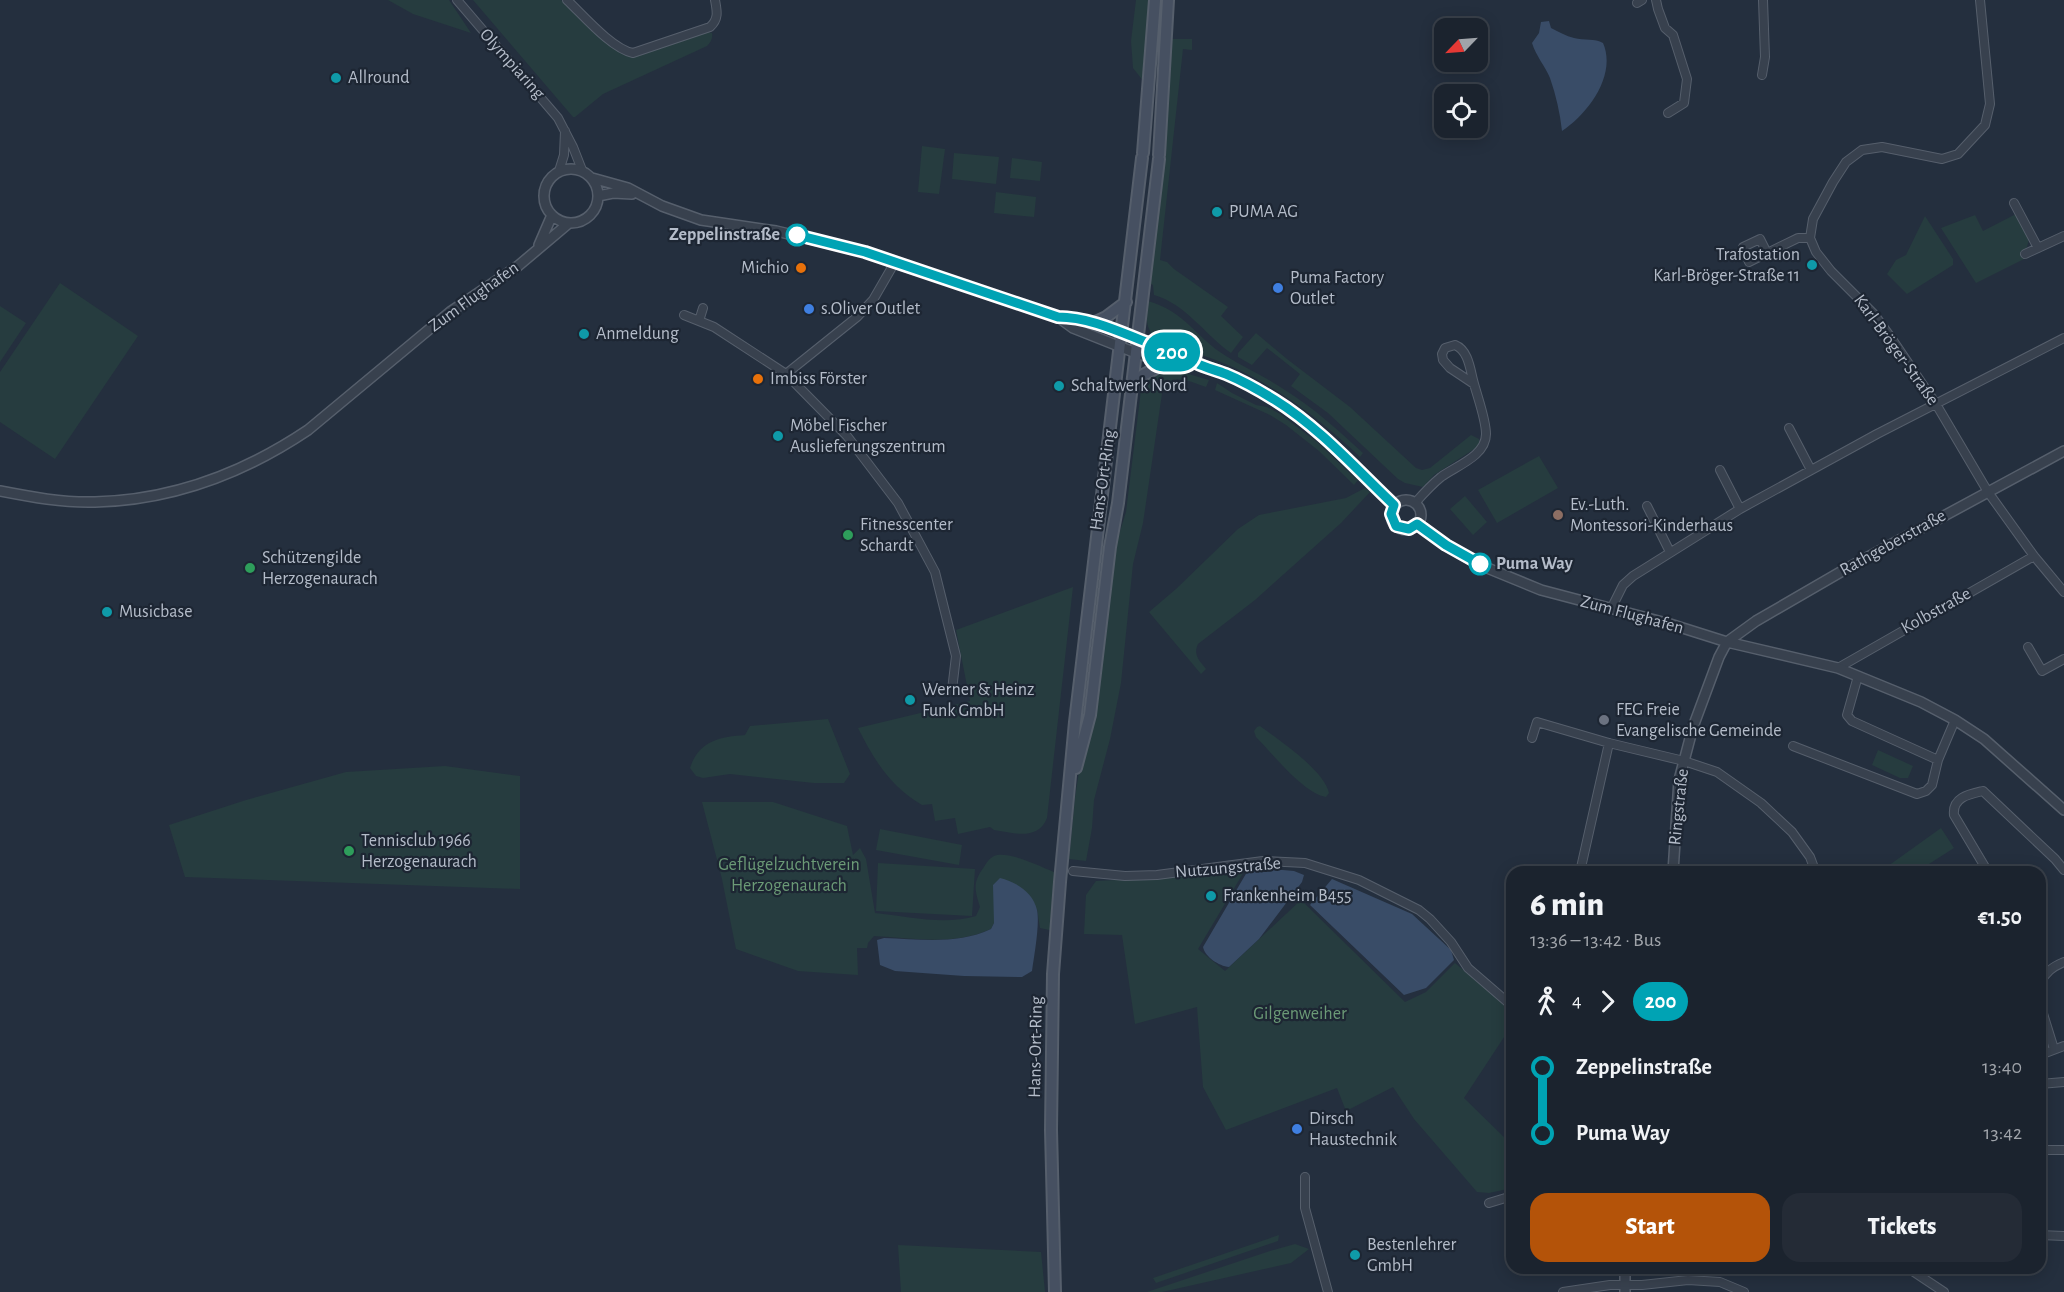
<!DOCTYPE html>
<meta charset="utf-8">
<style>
:root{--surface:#1b232e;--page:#242b36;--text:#f1f3f6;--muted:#a0a4aa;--line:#39404a;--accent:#b45309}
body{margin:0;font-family:"Alegreya Sans",sans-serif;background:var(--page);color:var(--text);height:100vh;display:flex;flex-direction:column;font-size:22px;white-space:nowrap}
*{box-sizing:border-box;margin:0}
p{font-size:20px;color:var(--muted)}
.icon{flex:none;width:33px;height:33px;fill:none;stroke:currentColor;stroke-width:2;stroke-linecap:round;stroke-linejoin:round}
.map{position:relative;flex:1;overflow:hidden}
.sheet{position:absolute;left:1506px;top:866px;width:540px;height:408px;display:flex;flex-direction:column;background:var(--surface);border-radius:18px;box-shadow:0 3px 15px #0003,0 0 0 2px var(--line)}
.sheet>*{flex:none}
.badge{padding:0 12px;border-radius:20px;font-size:21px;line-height:39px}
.needle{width:39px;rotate:245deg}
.tools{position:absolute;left:1434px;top:18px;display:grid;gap:12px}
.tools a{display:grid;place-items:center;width:54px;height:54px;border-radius:12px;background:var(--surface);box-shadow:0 3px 15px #0003,0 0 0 2px var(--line);font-size:30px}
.map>.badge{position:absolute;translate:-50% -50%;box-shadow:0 0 0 3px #fff}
.legs{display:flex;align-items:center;gap:9px;height:66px;padding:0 24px;font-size:20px}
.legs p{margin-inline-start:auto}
.summary{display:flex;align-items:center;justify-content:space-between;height:102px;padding:0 24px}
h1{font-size:33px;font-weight:800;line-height:45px}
.action{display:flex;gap:12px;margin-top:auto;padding:12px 24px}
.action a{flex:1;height:69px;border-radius:18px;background:var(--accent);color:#fff;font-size:24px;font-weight:800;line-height:69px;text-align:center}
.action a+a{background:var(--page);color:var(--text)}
ul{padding:0 24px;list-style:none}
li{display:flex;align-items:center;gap:21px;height:66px;font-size:22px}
li i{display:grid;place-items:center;width:9px;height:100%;margin:0 8px;background:currentColor}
li i::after{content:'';width:15px;height:15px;margin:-8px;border:4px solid;border-radius:50%;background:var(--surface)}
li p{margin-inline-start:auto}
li:first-child i{background:linear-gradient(#0000 50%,currentColor 0)}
li:last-child i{background:linear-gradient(currentColor 50%,#0000 0)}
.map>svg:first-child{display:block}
.green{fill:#263c3f}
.water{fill:#394c67}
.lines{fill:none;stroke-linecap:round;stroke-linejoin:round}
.minor-casing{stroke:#565f6c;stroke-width:10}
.tertiary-casing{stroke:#565f6c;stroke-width:12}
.secondary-casing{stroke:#565f6c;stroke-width:14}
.minor{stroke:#38414e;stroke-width:8}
.tertiary{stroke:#38414e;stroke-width:9}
.secondary{stroke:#465061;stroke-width:10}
.line-1-casing{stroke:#fff;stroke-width:14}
.line-1{stroke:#00a3b4;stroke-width:9}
.culture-dot{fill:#0f9aa8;stroke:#1d2633;stroke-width:2}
.stop-1-dot{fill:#fff;stroke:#00a3b4;stroke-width:3}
.food-dot{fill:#e8710a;stroke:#1d2633;stroke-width:2}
.shop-dot{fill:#3f7fe0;stroke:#1d2633;stroke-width:2}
.education-dot{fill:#8d6e63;stroke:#1d2633;stroke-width:2}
.leisure-dot{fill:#2e9e5b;stroke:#1d2633;stroke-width:2}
.worship-dot{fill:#6b7280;stroke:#1d2633;stroke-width:2}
.labels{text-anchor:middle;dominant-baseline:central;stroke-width:4.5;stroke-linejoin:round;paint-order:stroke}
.street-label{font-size:18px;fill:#b4bcc9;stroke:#1d2633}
.poi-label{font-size:18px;fill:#b4bcc9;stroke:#1d2633;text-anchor:start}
.stop-label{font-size:18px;font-weight:bold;fill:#b4bcc9;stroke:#1d2633;text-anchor:end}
.park-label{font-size:18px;fill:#6b9a76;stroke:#1d2633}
</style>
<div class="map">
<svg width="2064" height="1292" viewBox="0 0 2064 1292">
<rect width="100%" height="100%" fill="#242f3e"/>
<path class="green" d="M388 0H449L471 33 413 14Z
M473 0H561L618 51 623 54 635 56 708 32 712 33C713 38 711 42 707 46L603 94 575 117H573Z
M1136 0H1151L1144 82 1133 68 1131 41Z
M1170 39H1192V50L1183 49 1160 260 1167 262 1174 269 1228 307 1221 316 1243 337 1231 353C1205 335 1186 304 1154 295L1153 285 1149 283 1163 163Z
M922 146 945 149 939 194 918 192Z
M954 153 999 157 996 184 952 179Z
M1012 158 1042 162 1040 181 1010 178Z
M996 192 1036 197 1034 217 994 213Z
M2016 214 2029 239 2027 247 2023 252 2026 258 1976 283 1941 228 1975 215 1983 231Z
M1925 216 1953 259V265L1907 294 1887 274 1896 260 1906 255Z
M60 283 138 336 55 459 0 422V372Z
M1148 301C1186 312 1195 337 1226 356 1245 368 1266 377 1285 390 1314 408 1338 430 1363 453L1360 457C1323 422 1283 391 1237 369 1210 356 1181 350 1155 337 1144 327 1147 315 1148 301Z
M0 306 26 323 0 362Z
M1256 333 1287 359 1350 407 1416 468 1422 470 1430 468 1471 435 1479 439V446L1434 475 1423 487 1405 483 1398 479 1328 413 1291 386 1300 374 1267 348 1252 365 1238 357V353Z
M1168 368 1209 380 1206 387C1190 382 1176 373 1163 387L1143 523 1133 564 1121 683 1110 739 1094 800 1092 828 1086 861 1069 859 1075 797 1115 547 1126 512 1141 390 1147 376Z
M1217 383 1232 393 1256 405 1267 407 1280 414 1317 442 1355 478 1358 480 1354 485 1319 451 1286 425 1270 415 1215 390Z
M1539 456 1558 488 1497 523 1478 490Z
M1365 488 1370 492 1341 523 1255 600 1198 644C1193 655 1199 660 1206 669L1201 674 1149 612 1176 589 1238 529 1259 515 1346 498Z
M1465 496 1487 522 1473 535 1450 509Z
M1073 587 1047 818C1038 841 1014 833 994 830L990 827 958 834 955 818 935 821 932 804 922 805C890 786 874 760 858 728L970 701 956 630Z
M828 719 850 774 844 783H814L730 774 703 778 696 776 690 768C699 741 719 737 745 735L750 726Z
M1260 726C1279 740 1324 770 1329 793L1326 797C1303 793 1273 754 1256 737L1254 731 1257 727Z
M1878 750 1913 766 1908 778H1900L1872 765Z
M445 766 520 776V889L185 877 169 825 246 800 346 772Z
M702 802H773L847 826 853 855 860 848 866 859 875 913C908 916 943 926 976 916L980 907C975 890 972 883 984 867 986 863 990 858 994 856 1008 850 1044 868 1058 874L1054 931 1040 928 1037 909 994 908V923L991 929C954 946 913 938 874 936L868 943 867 948H857L858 975 798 971 736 949 722 879Z
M1941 828 1954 848 1918 871H1893L1888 866Z
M880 829 962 845 959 865 876 850Z
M878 863 975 869 972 916 876 911Z
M1245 870 1198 949 1225 971 1301 900 1405 1002 1426 992 1455 963 1512 1011V1025L1464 1098 1512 1145V1188L1489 1193 1477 1192 1414 1119 1393 1087 1346 1111 1337 1088 1226 1130 1203 1087 1197 1007 1135 1024 1122 935 1084 934 1086 895 1096 881 1154 878Z
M1279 1235 1278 1241 1156 1283 1153 1278Z
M1295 1244 1309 1249 1291 1263 1162 1292H1147L1270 1251Z
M898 1245 1041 1252 1045 1292H901Z"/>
<path class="water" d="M1549 21 1551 28C1559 32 1566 36 1574 38 1584 41 1595 38 1603 43 1617 75 1588 114 1562 131 1560 113 1556 95 1550 78 1545 66 1536 56 1532 43L1539 33 1541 22Z
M1271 869 1294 871 1304 875 1302 882 1259 939 1229 967C1219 966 1205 957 1203 947L1247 872Z
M1000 878C1016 882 1033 892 1037 910 1040 924 1034 956 1032 971L1022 977 964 976 895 971 880 965 877 940 884 938C920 939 957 945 991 929L994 923 993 885Z
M1332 879 1412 914 1451 950 1454 960 1426 988 1404 995 1310 905Z"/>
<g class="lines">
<defs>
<path id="minor" d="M457 0 558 118 573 147 582 170
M567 0C583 15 612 49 633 53L710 27C719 19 717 11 715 0
M1656 0 1658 9 1665 28 1673 35 1687 79 1684 103 1668 113
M1980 0 1990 104 1985 125 1958 154 1942 159 1882 147 1862 150 1846 162 1833 182 1813 219 1810 238 1816 252 1831 271 1874 314 1892 339 1936 404 1988 492 2034 556 2064 592
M1637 3 1642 0
M1762 75 1765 57 1763 0
M559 171 564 155 565 131
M2014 203 2038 248
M1767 253 1760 239 1743 247 1749 262 1798 238H1810
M2025 254 2064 236
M895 262 873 300 857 317 786 374 847 436 898 503 935 572 956 656 952 690
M684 315 714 327 786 374
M699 321 703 308
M1789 428 1811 470
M1720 470 1740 509
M1415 503C1423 494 1431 485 1441 477 1456 466 1486 456 1486 434 1486 419 1477 396 1473 380 1470 368 1468 350 1455 345L1445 348 1442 354 1443 360 1450 368 1474 384
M1647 506 1670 552
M1611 609 1623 585 1633 576 1740 509 1877 434 2064 338
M2028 647 2042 671 2064 659
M1838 668 2034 556
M1858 676 1847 715 1852 721 1938 760
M1532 738 1537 722 1609 743 1684 761 1717 772 1761 803 1792 832 1810 857 1813 865 1809 872
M1793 746 1917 794 1926 791 1932 785 1938 760 1955 720
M1073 871 1125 876 1157 875 1263 861 1305 863 1359 880 1419 910 1430 919 1451 942 1468 968 1512 1006
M1580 872 1609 743
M1988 872 1954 815C1952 797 1970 794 1983 791L2055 859 2064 870
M2040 964 2045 974
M2040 983C2046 972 2052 967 2064 962
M2040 1004 2054 1049
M2040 1055 2064 1046
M2040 1084 2064 1082
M2040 1150H2064
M1305 1177V1208L1328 1292
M1489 1203 1512 1196
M2040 1235 2064 1236
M1908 1268 1944 1292
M1563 1292 1610 1285H1642L1688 1280 1720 1282 1744 1292"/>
<path id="tertiary" d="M544 196a27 27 0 1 1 54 0a27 27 0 1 1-54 0Z
M592 178 628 188 662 206 701 220 776 231 865 252 1058 317 1073 328 1136 353 1176 366 1197 363
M598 196 613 193 632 194
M539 245 552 215
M1058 317 1081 319 1106 327 1178 354 1197 363 1227 374 1254 387 1276 401 1315 430 1394 505
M0 491C31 497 63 503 95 502 173 500 244 473 308 430L450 312 518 266 569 223
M1391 515a15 15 0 1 1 30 0a15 15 0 1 1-30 0Z
M1417 524 1446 545 1480 565 1541 590 1670 624 1727 642 1838 668 1921 702 1955 720 1984 739 2064 810
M1673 872 1679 780 1693 727 1719 657 1727 642 1756 621 1844 570 2064 451
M1625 1292V1268"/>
<path id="secondary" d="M1143 153 1155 0
M1159 155 1168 0
M1093 323 1106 317 1126 302
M1133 388 1143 375 1166 363
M1076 768 1090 715 1110 547 1118 503 1159 159
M1055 1292 1051 1130 1053 974 1060 882 1075 722 1142 158"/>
</defs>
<use href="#minor" class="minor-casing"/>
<use href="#tertiary" class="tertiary-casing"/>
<use href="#secondary" class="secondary-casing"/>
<use href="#minor" class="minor"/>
<use href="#tertiary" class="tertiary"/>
<use href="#secondary" class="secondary"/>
</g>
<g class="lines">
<defs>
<path id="line-1" d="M797 235 865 252 1058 317C1088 317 1118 331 1146 342 1163 349 1179 356 1196 363 1206 368 1216 370 1226 374 1243 381 1259 390 1275 400 1320 428 1356 469 1394 505L1391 514 1396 526 1409 529 1417 524 1446 545 1480 564"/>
</defs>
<use href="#line-1" class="line-1-casing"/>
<use href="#line-1" class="line-1"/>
</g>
<g class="culture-dot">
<circle cx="336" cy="78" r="6"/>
<circle cx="1217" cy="212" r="6"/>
<circle cx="1812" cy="265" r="6"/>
<circle cx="584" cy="334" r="6"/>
<circle cx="1059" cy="386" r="6"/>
<circle cx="778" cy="436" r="6"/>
<circle cx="107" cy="612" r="6"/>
<circle cx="910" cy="700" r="6"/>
<circle cx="1211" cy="896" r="6"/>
<circle cx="1355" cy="1255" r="6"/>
</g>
<g class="stop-1-dot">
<circle cx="797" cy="235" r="10"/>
<circle cx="1480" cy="564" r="10"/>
</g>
<g class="food-dot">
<circle cx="801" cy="268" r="6"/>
<circle cx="758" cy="379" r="6"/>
</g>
<g class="shop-dot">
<circle cx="1278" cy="288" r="6"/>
<circle cx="809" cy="309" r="6"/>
<circle cx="1297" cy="1129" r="6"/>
</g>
<circle class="education-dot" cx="1558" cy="515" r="6"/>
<g class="leisure-dot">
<circle cx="848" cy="535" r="6"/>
<circle cx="250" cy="568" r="6"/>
<circle cx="349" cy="851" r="6"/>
</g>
<circle class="worship-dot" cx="1604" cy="720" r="6"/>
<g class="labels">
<g class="street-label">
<text transform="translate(512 64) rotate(48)">Olympiaring</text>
<text transform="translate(474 297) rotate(-36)">Zum Flughafen</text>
<text transform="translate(1896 350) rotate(54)">Karl-Bröger-Straße</text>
<text transform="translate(1103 480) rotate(-82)">Hans-Ort-Ring</text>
<text transform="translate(1893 543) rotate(-29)">Rathgeberstraße</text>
<text transform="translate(1936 611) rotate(-29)">Kolbstraße</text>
<text transform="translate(1632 615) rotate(15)">Zum Flughafen</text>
<text transform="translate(1679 807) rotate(-84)">Ringstraße</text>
<text transform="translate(1228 868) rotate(-5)">Nutzungstraße</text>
<text transform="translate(1036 1047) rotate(-89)">Hans-Ort-Ring</text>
</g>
<g class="poi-label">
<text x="348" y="78">Allround</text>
<text x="1229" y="212">PUMA AG</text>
<text x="1800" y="255" text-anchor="end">Trafostation<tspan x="1800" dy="21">Karl-Bröger-Straße 11</tspan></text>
<text x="789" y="268" text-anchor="end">Michio</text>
<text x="1290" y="278">Puma Factory<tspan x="1290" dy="21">Outlet</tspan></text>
<text x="821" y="309">s.Oliver Outlet</text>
<text x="596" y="334">Anmeldung</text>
<text x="770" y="379">Imbiss Förster</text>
<text x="1071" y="386">Schaltwerk Nord</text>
<text x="790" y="426">Möbel Fischer<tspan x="790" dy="21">Auslieferungszentrum</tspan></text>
<text x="1570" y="505">Ev.-Luth.<tspan x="1570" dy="21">Montessori-Kinderhaus</tspan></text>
<text x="860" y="525">Fitnesscenter<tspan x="860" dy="21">Schardt</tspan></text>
<text x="262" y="558">Schützengilde<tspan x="262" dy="21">Herzogenaurach</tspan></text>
<text x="119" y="612">Musicbase</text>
<text x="922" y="690">Werner &amp; Heinz<tspan x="922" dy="21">Funk GmbH</tspan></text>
<text x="1616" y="710">FEG Freie<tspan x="1616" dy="21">Evangelische Gemeinde</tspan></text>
<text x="361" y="841">Tennisclub 1966<tspan x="361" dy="21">Herzogenaurach</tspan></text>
<text x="1223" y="896">Frankenheim B455</text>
<text x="1309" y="1119">Dirsch<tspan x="1309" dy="21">Haustechnik</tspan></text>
<text x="1367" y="1245">Bestenlehrer<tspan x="1367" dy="21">GmbH</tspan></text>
</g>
<g class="stop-label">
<text x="780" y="235">Zeppelinstraße</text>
<text x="1496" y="564" text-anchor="start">Puma Way</text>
</g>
<g class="park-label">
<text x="789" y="865">Geflügelzuchtverein<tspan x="789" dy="21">Herzogenaurach</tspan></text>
<text x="1300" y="1014">Gilgenweiher</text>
</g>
</g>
</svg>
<div class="tools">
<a><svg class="needle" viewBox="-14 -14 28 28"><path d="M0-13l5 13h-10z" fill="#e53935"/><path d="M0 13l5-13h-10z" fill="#a0a4aa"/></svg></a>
<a><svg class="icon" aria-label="locate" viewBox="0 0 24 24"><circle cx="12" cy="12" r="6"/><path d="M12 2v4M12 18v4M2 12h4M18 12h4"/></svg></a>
</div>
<b class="badge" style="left:1172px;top:352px;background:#00a3b4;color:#fff">200</b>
<section class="sheet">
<div class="summary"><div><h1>6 min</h1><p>13:36 – 13:42 · Bus</p></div><b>€1.50</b></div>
<div class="legs"><svg class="icon" aria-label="walk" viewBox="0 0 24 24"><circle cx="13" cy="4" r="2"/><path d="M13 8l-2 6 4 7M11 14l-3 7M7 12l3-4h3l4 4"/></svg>4<svg class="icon" aria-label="forward" viewBox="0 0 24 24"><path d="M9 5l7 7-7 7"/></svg><b class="badge" style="background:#00a3b4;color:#fff">200</b></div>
<ul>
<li><i style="color:#00a3b4"></i><b>Zeppelinstraße</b><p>13:40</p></li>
<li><i style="color:#00a3b4"></i><b>Puma Way</b><p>13:42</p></li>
</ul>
<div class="action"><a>Start</a><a>Tickets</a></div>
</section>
</div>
